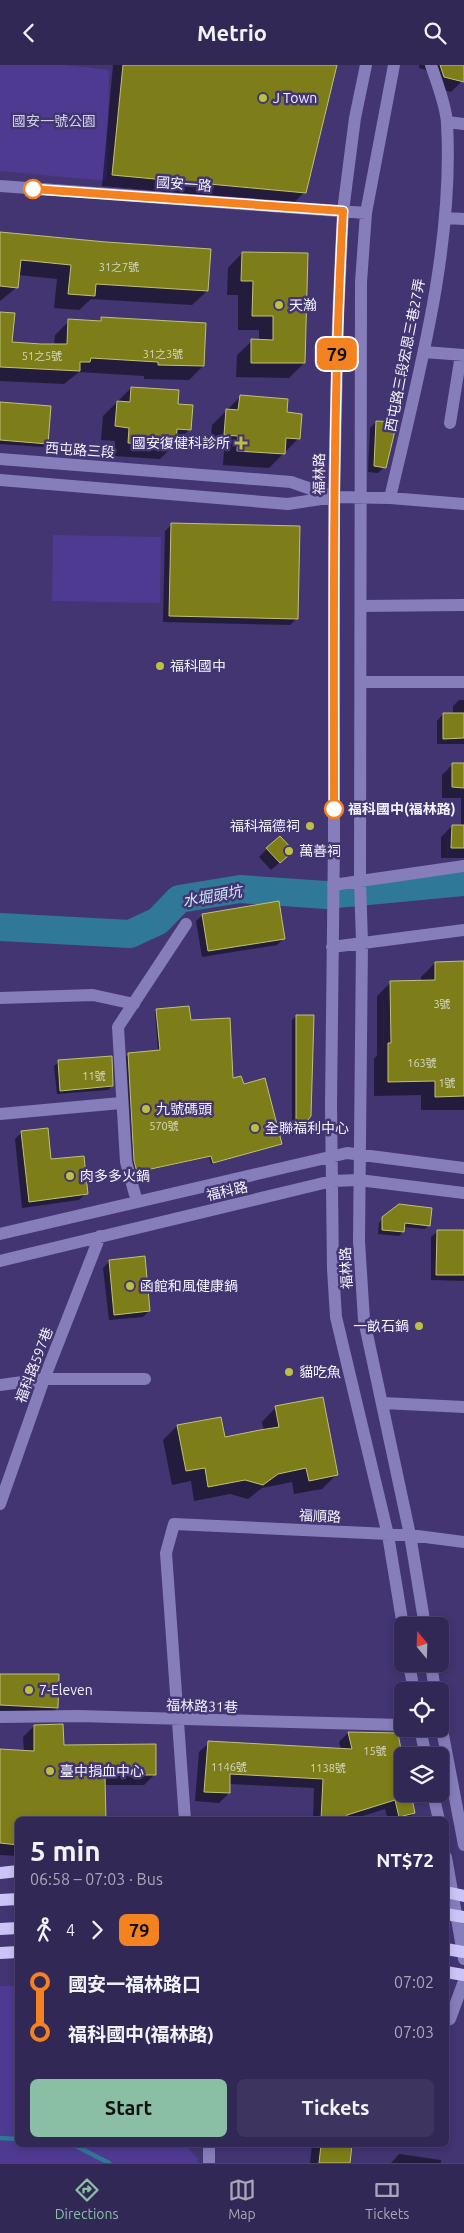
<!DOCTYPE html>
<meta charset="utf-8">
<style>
:root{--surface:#322856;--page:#3d3460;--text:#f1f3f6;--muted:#a8a6b9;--line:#4d446c;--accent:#8abfa5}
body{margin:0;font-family:Ubuntu,"Noto Sans TC",sans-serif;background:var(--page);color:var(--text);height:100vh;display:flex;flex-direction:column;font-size:19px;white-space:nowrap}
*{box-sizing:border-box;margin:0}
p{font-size:16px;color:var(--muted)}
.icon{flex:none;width:28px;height:28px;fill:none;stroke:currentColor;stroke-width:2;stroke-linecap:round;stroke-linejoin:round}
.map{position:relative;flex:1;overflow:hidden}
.panel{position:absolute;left:15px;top:1752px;width:434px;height:330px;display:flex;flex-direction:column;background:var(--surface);border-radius:8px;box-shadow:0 2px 8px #0003,0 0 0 1px var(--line)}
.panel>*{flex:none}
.badge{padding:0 10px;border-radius:8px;font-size:18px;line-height:32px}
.needle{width:32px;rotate:341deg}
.controls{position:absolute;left:394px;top:1552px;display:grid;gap:10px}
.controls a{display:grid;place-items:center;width:55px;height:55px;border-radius:8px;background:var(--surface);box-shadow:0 2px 8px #0003,0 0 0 1px var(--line);font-size:25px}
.map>.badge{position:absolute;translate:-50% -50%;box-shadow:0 0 0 2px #fff}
.legs{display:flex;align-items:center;gap:8px;height:55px;padding:0 15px;font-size:16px}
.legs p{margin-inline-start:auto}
.headline{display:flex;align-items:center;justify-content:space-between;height:85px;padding:0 15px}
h1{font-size:28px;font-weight:600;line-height:38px}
.cta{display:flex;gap:10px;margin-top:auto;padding:10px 15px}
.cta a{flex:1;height:58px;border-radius:8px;background:var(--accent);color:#111;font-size:20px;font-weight:600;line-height:58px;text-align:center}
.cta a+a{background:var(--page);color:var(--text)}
ul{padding:0 15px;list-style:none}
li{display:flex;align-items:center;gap:18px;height:50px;font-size:19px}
li i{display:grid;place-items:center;width:8px;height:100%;margin:0 6px;background:currentColor}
li i::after{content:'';width:12px;height:12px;margin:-6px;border:4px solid;border-radius:50%;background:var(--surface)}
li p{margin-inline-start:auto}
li:first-child i{background:linear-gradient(#0000 50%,currentColor 0)}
li:last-child i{background:linear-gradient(currentColor 50%,#0000 0)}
header{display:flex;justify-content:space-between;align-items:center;height:65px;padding:0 15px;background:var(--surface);font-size:22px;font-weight:600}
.menu{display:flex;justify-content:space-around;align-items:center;height:70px;border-top:1px solid var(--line);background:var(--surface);font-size:14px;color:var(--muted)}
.menu a{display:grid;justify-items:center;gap:2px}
.menu .on{color:var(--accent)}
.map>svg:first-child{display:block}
.green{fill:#4f3a92}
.shadow{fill:#0007}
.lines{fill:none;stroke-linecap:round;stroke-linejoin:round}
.stream{stroke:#2f7898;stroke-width:4.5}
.river{stroke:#2f7898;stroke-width:28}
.building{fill:#7d7e1a;stroke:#bfc275}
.minor{stroke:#867dbb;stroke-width:12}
.major{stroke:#cbc5f7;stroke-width:12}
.line-1-casing{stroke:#fff;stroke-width:11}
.line-1{stroke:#f58220;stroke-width:8}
.poi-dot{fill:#bdbf43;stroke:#423572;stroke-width:2}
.stop-1-dot{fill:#fff;stroke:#f58220;stroke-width:2.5}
.labels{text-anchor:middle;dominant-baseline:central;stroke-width:5;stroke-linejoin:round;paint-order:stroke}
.number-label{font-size:11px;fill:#d6d6c3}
.poi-label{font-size:14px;fill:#f4f3fb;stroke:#423572;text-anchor:start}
.park-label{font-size:14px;fill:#d3d1ea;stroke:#423572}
.street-label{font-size:14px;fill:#f4f3fb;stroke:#423572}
.stop-label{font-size:14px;font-weight:bold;fill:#f4f3fb;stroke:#423572;text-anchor:start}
.water-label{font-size:15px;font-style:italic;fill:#cee9f8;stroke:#423572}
</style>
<header><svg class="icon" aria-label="back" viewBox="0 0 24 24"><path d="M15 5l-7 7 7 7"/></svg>Metrio<svg class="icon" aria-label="search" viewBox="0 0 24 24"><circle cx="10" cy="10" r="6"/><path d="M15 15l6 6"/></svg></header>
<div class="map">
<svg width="464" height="2098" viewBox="0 0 464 2098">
<rect width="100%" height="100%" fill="#423572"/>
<path class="green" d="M0 0H66L109 5 107 116 0 106Z
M53 470 161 472 160 538 52 536Z
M0 1921H17L18 2080H185L198 2094V2098H0Z"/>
<path class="shadow" d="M113 0H336L304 127 294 138 102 121Z
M419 0H464L462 16 451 27 433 22 426 5 419 3Z
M0 169 207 226 192 240 91 234 79 245 54 243 57 214 18 210 17 222 0 236Z
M242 188 304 298 289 313 236 312 237 290 252 276H259V265H238V230H227L228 203Z
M0 248 11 278 54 280 55 270 69 256 98 257 102 253 203 301 189 315 144 314V311L79 307 64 319 0 316Z
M131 323 177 340 190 364 160 394 114 391 115 376 101 375 103 351Z
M240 332 286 349 299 373 269 403 223 400 224 385 210 384 212 360Z
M0 338 47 378 43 382 0 379Z
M376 357 384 402 378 408 368 407 370 363Z
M172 459 296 554 290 560 163 557 165 466Z
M459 635H464V679H437V656L443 649H453V641Z
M453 699 464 700V793H441V772L452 761H461V733H442V710Z
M267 784 284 794 271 805 259 792Z
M203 850 283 874 277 880 202 892 196 856Z
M435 898H464V1045H421V1030L374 1031V994L377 990V931L391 917 421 916V912Z
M156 945 190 957 232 1015 243 1021 281 1078 279 1080 211 1099 209 1092 136 1108 133 1098 126 991 158 986 155 947Z
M296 951 310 1050 292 1071V955Z
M59 997 112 1021 108 1025 57 1029 54 1001Z
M22 1067 86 1128 79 1135 22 1143 15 1074Z
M383 1153 429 1160 425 1164 404 1162 403 1167 399 1171 378 1169 379 1158Z
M438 1166H464V1216L431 1215V1172Z
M110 1196 149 1246 143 1252 109 1255 103 1203Z
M276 1342 336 1410 322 1424 294 1429 292 1417 262 1423 248 1434 230 1429 194 1436 191 1416 172 1420 163 1375 177 1361 224 1373 264 1366 262 1357Z
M0 1610 57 1643 51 1649 0 1646Z
M34 1661 63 1681 155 1709 144 1720H104L105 1752H155V1755H18V1791L0 1790V1686H24L23 1672Z
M348 1668 397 1669 402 1695V1729H410L414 1748 407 1755H388L385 1744 350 1755H313L314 1723 229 1719V1728L219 1738 195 1736 199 1687 209 1678 341 1684 339 1677Z
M312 2080H351L349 2098H310Z
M399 2089 441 2095V2098H391Z"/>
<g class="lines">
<path class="stream" d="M0 2073 18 2074
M74 2080 109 2098"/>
<path class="river" d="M0 862 130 869 158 856 179 834 240 824 326 830 464 817"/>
</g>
<path class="building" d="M123 0H337L306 128 112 110Z
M440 0H464V17L444 12Z
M0 167 106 177 211 184 208 226 96 219 95 231 68 229 71 200 21 195 18 223 0 221Z
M242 187 308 188 305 298H251V274L273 275V251H252L253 216H241Z
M0 247 15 248 12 277 41 279H67L68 254 101 256V252L206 258 204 301 158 300V297L91 293 90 297H80V306L0 302Z
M131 322 179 325 178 339 193 340 191 365 177 364 176 381 128 378 129 363 115 361 117 336 130 337Z
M240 330 288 334 287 347 302 349 300 374 286 373 285 389 237 386 238 371 224 370 226 344 238 345Z
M0 337 51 341 48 379 0 375Z
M376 356 397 357 386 403 374 401Z
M171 458 300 461 298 554 169 551Z
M443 648H464V673L443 674Z
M452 698H464V723L452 722Z
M452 760H464V783H451Z
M280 771 294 786 280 798 266 783Z
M279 836 285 874 208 886 202 849Z
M464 896V1031L435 1032V1016L388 1017V978H391L390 916 435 915V897Z
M189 941 191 955 230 953 233 1013 241 1011 244 1019 265 1013 282 1079 213 1098 211 1091 137 1107 134 1096 128 988 160 985 156 944Z
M296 950H314L311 1051 296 1070Z
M112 991 113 1021 60 1026 58 995Z
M48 1063 51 1094 84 1091 88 1129 29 1137 21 1066Z
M399 1139 432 1143 430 1161 405 1158 404 1167 382 1165V1152Z
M437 1165H464V1210H436Z
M145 1191 150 1246 114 1250 109 1195Z
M323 1332 338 1410 309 1416 306 1403 278 1409 263 1420 245 1415 208 1422 205 1403 186 1406 177 1360 221 1352 225 1372 260 1365 279 1362 275 1341Z
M0 1609H59L58 1643 0 1640Z
M63 1659 64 1680 156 1679V1710H105L106 1755H18V1780L0 1778V1684L34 1686V1660Z
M348 1667 398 1668 402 1690V1729H411L415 1748 399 1752 395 1735 347 1750 346 1755H321L323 1714 230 1709V1728L204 1727 208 1676 352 1684Z
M321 2080H352L350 2098H319Z"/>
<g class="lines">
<path class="minor" d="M366 0 355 53 343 146 338 254 334 432V776L331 1040 333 1204 336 1252 388 1470 403 1561
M394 0 366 148 361 217 360 817 362 877 359 1176 364 1255 410 1470 425 1561
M447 57 464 59
M0 121 366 148
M446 153 464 154
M424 287 464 290
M450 358 461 290
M0 394 291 417 331 431
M0 415 288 439 334 432 390 433 464 439
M390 433C418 312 454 183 447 58 446 40 437 18 431 0
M361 541 464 540
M362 617H464
M333 820 464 801
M332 882 464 865
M0 933 93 930 134 939
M0 1049 121 1038
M137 1137 126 1097 118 962 186 859
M0 1169 347 1088 464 1103
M0 1196 332 1116 359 1115 464 1128
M0 1320 44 1314H145
M383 1338 464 1342
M0 1439 44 1314 100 1171
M409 1599 414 1626
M431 1599 435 1626
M0 1652 78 1651 402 1660
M440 1654 464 1780
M420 1664 426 1691
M433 1729 439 1755
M185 1755 166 1488 174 1459 410 1470 464 1477
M446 1792 464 1894
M446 1956 450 1954 464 1916
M209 2098V2080"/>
<path class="major" d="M0 1808 18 1806
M446 1827 464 1831
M0 1835 18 1834
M446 1849 464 1852
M0 1864 18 1863
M446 1884 464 1887
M0 1888 18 1887
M446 1907 464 1910"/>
</g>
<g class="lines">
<defs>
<path id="line-1" d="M33 124 343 146C332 345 334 544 334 744"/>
</defs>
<use href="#line-1" class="line-1-casing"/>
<use href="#line-1" class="line-1"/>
</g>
<g class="poi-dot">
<circle cx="263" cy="33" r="5"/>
<circle cx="279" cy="240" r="5"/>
<path d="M238.5 370.5h5v5h5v5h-5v5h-5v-5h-5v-5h5z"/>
<circle cx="160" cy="601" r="5"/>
<circle cx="310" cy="761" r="5"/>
<circle cx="289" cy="786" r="5"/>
<circle cx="146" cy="1044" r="5"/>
<circle cx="255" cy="1063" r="5"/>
<circle cx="70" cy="1111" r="5"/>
<circle cx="130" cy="1221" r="5"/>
<circle cx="419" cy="1261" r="5"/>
<circle cx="289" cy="1307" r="5"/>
<circle cx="29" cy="1625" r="5"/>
<circle cx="50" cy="1706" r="5"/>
</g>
<g class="stop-1-dot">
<circle cx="33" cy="124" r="9"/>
<circle cx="334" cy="744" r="9"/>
</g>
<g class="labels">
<g class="number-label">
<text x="119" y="202">31之7號</text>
<text x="163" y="289">31之3號</text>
<text x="42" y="291">51之5號</text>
<text x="442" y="939">3號</text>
<text x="422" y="998">163號</text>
<text x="94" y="1011">11號</text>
<text x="447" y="1018">1號</text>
<text x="164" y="1061">570號</text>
<text x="375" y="1686">15號</text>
<text x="229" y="1702">1146號</text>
<text x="328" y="1703">1138號</text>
</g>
<g class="poi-label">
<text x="273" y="33">J Town</text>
<text x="289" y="240">天瀚</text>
<text x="230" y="378" text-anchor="end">國安復健科診所</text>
<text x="170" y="601">福科國中</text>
<text x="300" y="761" text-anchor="end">福科福德祠</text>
<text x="299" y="786">萬善祠</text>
<text x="156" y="1044">九號碼頭</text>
<text x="265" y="1063">全聯福利中心</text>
<text x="80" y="1111">肉多多火鍋</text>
<text x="140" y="1221">函館和風健康鍋</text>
<text x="409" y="1261" text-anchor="end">一畝石鍋</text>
<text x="299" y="1307">貓吃魚</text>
<text x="39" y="1625">7-Eleven</text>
<text x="60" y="1706">臺中捐血中心</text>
</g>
<g class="park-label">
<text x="54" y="56">國安一號公園</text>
</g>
<g class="street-label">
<text transform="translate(184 119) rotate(4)">國安一路</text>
<text transform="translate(405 290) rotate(-79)">西屯路三段宏恩三巷27弄</text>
<text transform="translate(80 385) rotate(4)">西屯路三段</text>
<text transform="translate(319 409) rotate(-89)">福林路</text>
<text transform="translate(227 1126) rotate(-13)">福科路</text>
<text transform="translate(346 1203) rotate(-93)">福林路</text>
<text transform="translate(34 1300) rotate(-69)">福科路597巷</text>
<text transform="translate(320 1451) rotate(3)">福順路</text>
<text transform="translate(202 1641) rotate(2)">福林路31巷</text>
</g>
<g class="stop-label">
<text x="348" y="744">福科國中(福林路)</text>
</g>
<g class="water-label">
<text transform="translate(212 831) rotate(-10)">水堀頭坑</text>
</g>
</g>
</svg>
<div class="controls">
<a><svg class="needle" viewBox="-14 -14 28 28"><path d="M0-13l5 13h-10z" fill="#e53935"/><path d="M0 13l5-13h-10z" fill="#a8a6b9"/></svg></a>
<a><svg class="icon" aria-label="locate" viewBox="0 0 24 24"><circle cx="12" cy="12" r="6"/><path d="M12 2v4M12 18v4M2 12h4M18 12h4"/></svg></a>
<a><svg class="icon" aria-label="layers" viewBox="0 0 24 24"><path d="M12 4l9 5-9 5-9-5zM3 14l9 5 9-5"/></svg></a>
</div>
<b class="badge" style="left:337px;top:289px;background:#f58220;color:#111">79</b>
<section class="panel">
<div class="headline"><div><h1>5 min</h1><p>06:58 – 07:03 · Bus</p></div><b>NT$72</b></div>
<div class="legs"><svg class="icon" aria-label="walk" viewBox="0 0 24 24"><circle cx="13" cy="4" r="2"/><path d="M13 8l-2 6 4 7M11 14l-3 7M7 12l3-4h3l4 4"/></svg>4<svg class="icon" aria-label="forward" viewBox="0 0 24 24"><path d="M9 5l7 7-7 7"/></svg><b class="badge" style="background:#f58220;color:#111">79</b></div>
<ul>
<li><i style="color:#f58220"></i><b>國安一福林路口</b><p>07:02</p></li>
<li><i style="color:#f58220"></i><b>福科國中(福林路)</b><p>07:03</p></li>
</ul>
<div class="cta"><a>Start</a><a>Tickets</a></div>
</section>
</div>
<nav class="menu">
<a class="on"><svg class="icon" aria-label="directions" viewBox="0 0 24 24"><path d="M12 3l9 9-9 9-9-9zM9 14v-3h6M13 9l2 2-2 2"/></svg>Directions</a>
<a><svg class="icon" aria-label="map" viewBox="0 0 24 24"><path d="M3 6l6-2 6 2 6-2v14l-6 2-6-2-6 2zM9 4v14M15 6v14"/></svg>Map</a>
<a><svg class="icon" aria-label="tickets" viewBox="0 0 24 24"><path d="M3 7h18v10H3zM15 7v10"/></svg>Tickets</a>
</nav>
